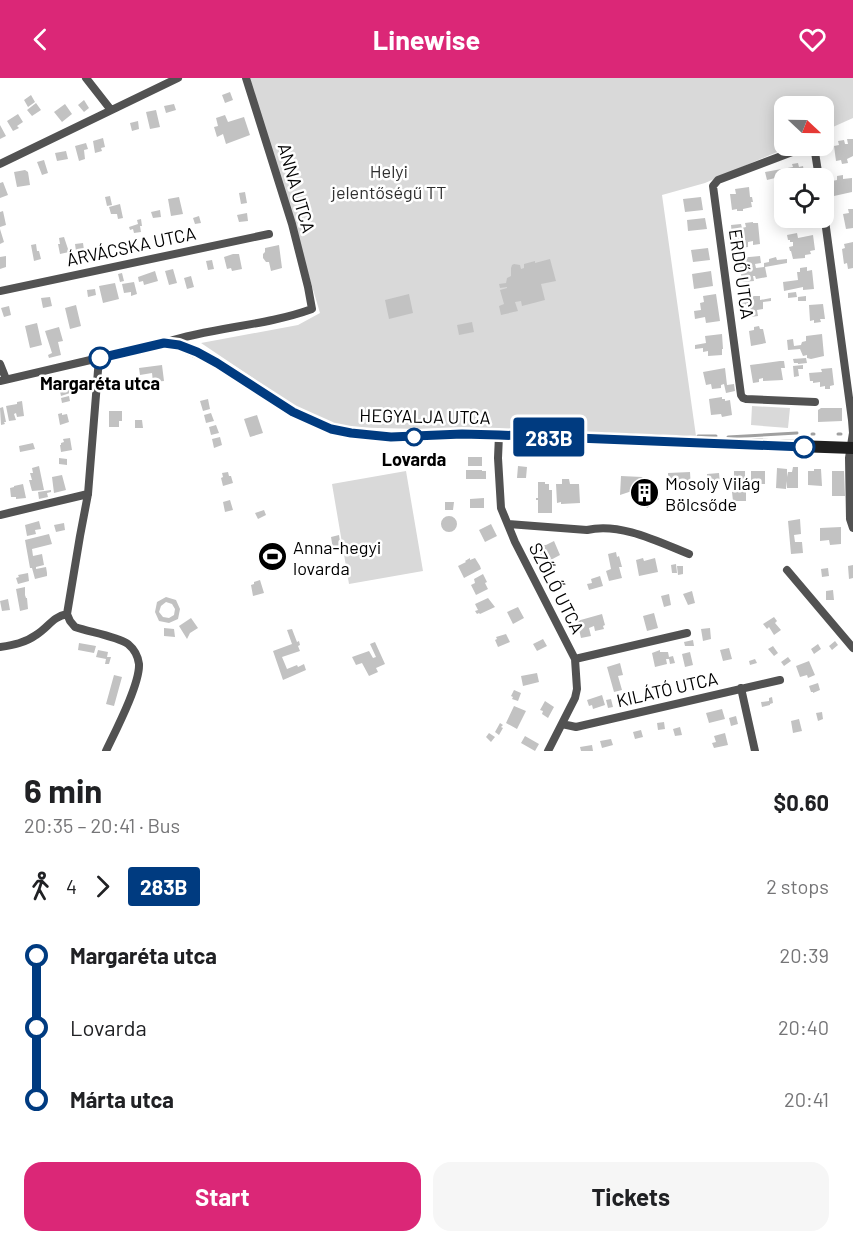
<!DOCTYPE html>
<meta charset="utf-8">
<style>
:root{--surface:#fff;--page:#f6f6f6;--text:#202124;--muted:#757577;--accent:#db2777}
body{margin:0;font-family:Barlow,sans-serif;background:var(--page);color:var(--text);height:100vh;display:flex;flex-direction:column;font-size:22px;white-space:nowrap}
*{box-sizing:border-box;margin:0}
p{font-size:20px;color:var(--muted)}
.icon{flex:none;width:33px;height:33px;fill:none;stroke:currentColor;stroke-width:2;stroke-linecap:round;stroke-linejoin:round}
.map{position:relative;height:673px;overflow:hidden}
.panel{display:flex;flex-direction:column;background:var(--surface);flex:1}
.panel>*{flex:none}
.badge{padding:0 12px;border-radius:4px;font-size:21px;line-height:39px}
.needle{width:39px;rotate:112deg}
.controls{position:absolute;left:774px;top:18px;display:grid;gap:12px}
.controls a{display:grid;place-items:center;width:60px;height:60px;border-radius:12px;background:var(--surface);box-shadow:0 3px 15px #0003;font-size:30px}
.map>.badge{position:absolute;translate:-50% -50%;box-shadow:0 0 0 3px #fff}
.legs{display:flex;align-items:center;gap:9px;height:66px;padding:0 24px;font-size:20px}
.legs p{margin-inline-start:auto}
.overview{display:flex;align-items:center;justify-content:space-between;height:102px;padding:0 24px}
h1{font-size:33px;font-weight:700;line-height:45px}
.action{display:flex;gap:12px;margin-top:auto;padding:12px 24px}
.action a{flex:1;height:69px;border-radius:18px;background:var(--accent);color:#fff;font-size:24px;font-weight:700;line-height:69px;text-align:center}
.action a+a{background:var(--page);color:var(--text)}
ul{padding:0 24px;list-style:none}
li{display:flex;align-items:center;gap:21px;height:72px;font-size:22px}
li i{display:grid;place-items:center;width:9px;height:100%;margin:0 8px;background:currentColor}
li i::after{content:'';width:15px;height:15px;margin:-8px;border:4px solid;border-radius:50%;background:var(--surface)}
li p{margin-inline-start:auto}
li:first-child i{background:linear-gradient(#0000 50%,currentColor 0)}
li:last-child i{background:linear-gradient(currentColor 50%,#0000 0)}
header{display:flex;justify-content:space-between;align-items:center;height:78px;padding:0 24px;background:var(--accent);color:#fff;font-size:27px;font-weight:700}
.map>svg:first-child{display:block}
.green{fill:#d9d9d9}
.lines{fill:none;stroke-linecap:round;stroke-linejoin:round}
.stream{stroke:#a0a0a0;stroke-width:3}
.building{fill:#c2c2c2;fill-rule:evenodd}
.street{stroke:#525252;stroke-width:8}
.secondary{stroke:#1f1f1f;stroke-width:12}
.line-1-casing{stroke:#fff;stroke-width:14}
.line-1{stroke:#003b80;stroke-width:9}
.stop-1-dot{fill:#fff;stroke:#003b80;stroke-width:3}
.labels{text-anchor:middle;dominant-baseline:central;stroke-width:5;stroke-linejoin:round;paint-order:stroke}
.park-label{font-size:18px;fill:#303030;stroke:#fff}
.street-label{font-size:18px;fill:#000;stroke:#fff}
.stop-label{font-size:18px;font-weight:bold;fill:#000;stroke:#fff}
.poi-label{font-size:18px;fill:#000;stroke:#fff;text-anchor:start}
</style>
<header><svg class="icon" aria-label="back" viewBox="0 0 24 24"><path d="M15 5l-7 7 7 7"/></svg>Linewise<svg class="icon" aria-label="heart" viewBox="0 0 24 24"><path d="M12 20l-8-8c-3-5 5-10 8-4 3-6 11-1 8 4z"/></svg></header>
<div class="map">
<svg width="853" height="673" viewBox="0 0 853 673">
<rect width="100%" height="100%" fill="#fff"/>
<path class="green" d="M246 0H853V40L824 53V28H784V68H791L705 105 662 117 696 358 338 349 299 331 201 265 298 247 320 235 298 161Z
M752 328 790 330 788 350 751 347Z
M406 393 423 493 349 506 332 406Z"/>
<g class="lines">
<path class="stream" d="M812 356H814
M838 356H841
M698 358H716
M728 359 797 355"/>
</g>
<path class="building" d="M230 14 233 22 225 25 222 17Z
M31 17 35 24 28 29 24 22Z
M84 22 89 30 84 34 78 27Z
M36 25 41 32 32 38 27 32Z
M65 26 72 36 62 44 54 34Z
M174 26 176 32 166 35 164 28Z
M156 32 160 49 150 51 146 34Z
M18 36 23 44 17 48 19 50 13 53 7 43Z
M225 37 228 44 244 39 250 57 226 66 223 56 217 59 214 49 218 48 216 40Z
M138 43 139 51 132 53 130 45Z
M0 47 6 58 0 61Z
M103 60 105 69 101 70 102 73 95 75 93 63Z
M847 61H853V78L847 81 848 85 842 86 841 82 836 83 834 68 839 67 838 63 844 62 845 66H848Z
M86 65 88 71 84 72 85 81 79 83 75 68Z
M66 73 68 81 57 83 55 75Z
M44 82 48 95 42 97 37 84Z
M798 85 799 89 803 88 805 100H784V107L781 108 779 99 767 102 765 94 793 89 792 86Z
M25 92 28 94 30 107 17 109 14 94Z
M843 97V101L852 100V114L834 118 832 103 837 102V98Z
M3 104 8 117 0 120V105Z
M749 109 750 119H752L753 124H751L752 129 743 131V133H737V131L732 132 730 116H736L735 111Z
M245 114 247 125 241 126 239 115Z
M110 118 112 127 107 128 105 119Z
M179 119 183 136 171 138 168 121Z
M701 119 703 132 685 134 683 121Z
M120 126 123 140 118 141 117 136H111L109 129Z
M782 127V130L784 129V140H800L801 143 779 145 777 128Z
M848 131H853V150L846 151 843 136 849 135Z
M160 132 161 139 153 140 151 134Z
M3 133 6 147 0 149V134Z
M247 135 248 143 239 144 237 137Z
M199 138 201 145 195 146 193 140Z
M705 140 707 151 688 153 687 142Z
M141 141 142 148H140L141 154 134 155 133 151 130 152 129 149 138 146 137 142Z
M753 144V145H758L760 166 753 167V163L748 164V169L732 171 730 159 732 158 731 147 741 146 742 150 746 149 745 145Z
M0 151 4 164 0 166Z
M797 155 798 160 813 157 815 172 810 173 811 176 805 177V180L793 181 791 173H790L789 169 793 168V164H790V162H788L787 157Z
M64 159 69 174 60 176 58 166H60L59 160Z
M853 164V190L848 191 847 185 844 186 842 171 845 170 844 166Z
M83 165 84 172 76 173 75 166Z
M36 166 37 173H39L41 181 34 183 31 167Z
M279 167 282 190 271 193 269 184H266L263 180V176L265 174V170Z
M708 170 710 182 693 184 691 172Z
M233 176H239L242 191 232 193 231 190 227 191 224 179Z
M6 178V189L0 191V179Z
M760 178 761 185 755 186 756 190 764 189V185L769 184V181L776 179 777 182 787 181V185L765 189 767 199 756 201 755 198H753L754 203 742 204 739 180Z
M550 181 556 203 541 206 545 222 522 228 521 223 515 224 518 233 501 237 499 228 504 226 500 212 507 210V209L500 210 499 206 506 205 507 200 511 198V190L512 187 514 186 520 187 521 191 524 190V186L535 183V185Z
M212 182 214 191 208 192 206 183Z
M807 189V193L812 192 814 211 803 212V209L784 213 783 204 798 202 797 194H800V190Z
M173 191 177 205 169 207 165 193Z
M155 193 158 203 144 207 143 203 139 204 138 199Z
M711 193 713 208 694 211 692 196Z
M122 195 124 203 120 204 118 196Z
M191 198 194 209 187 211 184 200Z
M134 204 137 216 131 218V214L124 215 122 206Z
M115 205 119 221 103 225 99 208Z
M95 211 96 217 88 219 87 212Z
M751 214 752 218H760V222L771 220V223L763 224V231L757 232 758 238 743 240 741 219H745V215Z
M796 214 797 219 788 220V215Z
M409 216 413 235 389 241 385 222Z
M716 216 720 243 706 245 705 239 695 241 694 233 701 232 700 225 704 224 703 218Z
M806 218V223H798V219Z
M50 219 52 228 43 230 41 220Z
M823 226 825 241H820L821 244 814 245V242L810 243 809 227Z
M76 227 81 248 70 251 65 230Z
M9 228 11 237 4 239 1 230Z
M472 244 474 254 459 257 457 247Z
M37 245 42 267 30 270 25 248Z
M759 248 760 251H763L766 265 751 268 749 253 754 252V249Z
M59 249 63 263 58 264 61 277 49 280 48 277 52 275 45 253Z
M722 256 723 271H722V277L708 278V273L703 274V270L695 271V267L706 265 705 258Z
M822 256 824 278 811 281 807 280V277L803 278 800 271 788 272 787 262 793 261 794 268 801 267 802 264 806 263V258Z
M806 280 807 285 798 286V285H794L793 281Z
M780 283H784L785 290H781L783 302 763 303V300L759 301V304L753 305 750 287Z
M162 287 164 303 153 304 152 295 140 297 139 290Z
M803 287V291H798L799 298 794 299 793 288Z
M725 290 727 307 734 306 735 313 726 315 724 306 721 307V310L712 311 711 306 706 307 703 294Z
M832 290 834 307 830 308V311H825V308L820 309V304L813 305V303H810L809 295 822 294 821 291Z
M68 306 70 315 61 318 59 309Z
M69 318 70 323 62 325 61 320Z
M722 319V321H725V323L730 322 732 337 722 339 721 336 711 337 709 321Z
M208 321 210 331 203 333 200 323Z
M22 323 24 338 17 339 16 335 14 336 16 342 9 343 6 328 17 326V324Z
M3 329 6 344H4L5 346 1 347 0 330Z
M821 330H842V343L818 344V332Z
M109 333H122V343H119V349H109Z
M62 335V337L67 336 69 344 60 347 58 336Z
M211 335 214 343 206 345 204 337Z
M257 337 263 355 250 359 244 341Z
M135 342H142L143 350H135Z
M216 347 219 355 211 357 209 349Z
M220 359 222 367 214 370 212 361Z
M70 360 72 372 61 374 60 367H61V365L64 364 63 361Z
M33 365 35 371 20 374 19 368Z
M468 379H482V388H468Z
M59 380 67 381V387L59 386Z
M39 388 44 412 32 413 29 402H32L30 395H33L32 390Z
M518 388 527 389 526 400H517Z
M793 389H798V410H787L786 403V411L776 410 777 390 787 391V399L788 394H792Z
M814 391H821L822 408 808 407V393H814Z
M466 392H482V393H486V401H466Z
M734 393H745V406H748V414H746V423H733L732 414 734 413Z
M751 393H765V406H759V409H756V406H751Z
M832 393H844L845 418H832Z
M228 394 229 398H231L233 405 223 408 221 400 223 399 222 395Z
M690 394 691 411 676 412V404L668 405V395Z
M719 395 720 406 708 407 707 396Z
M62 397 66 412 54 415 52 399Z
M621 398 642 399 659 421 647 430 641 423 640 424 632 413 620 417Z
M562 401H569L570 406H579L580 425 561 426V424L557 425 556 406H562Z
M538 404H545V406H549V412H552V435H538V422H536V420H538Z
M23 406 26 420 16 421V419H11L10 410 14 409V408Z
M51 412V414L47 415 48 419 39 421 38 414Z
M484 420V430H470V421Z
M230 422 233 432 225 434 223 424Z
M445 424H454L453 432H445Z
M264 432 266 437 258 441 255 435Z
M441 446a8 8 0 1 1 16 0a8 8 0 1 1-16 0Z
M800 441 801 456 794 457 795 464H802L803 475 791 476 788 443Z
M39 443 41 451 35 452 36 456 27 458 25 447Z
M64 445 65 452 56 454 54 447Z
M491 446 497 458 485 464 479 452Z
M841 449V466L830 467 829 462 820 463V450Z
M49 456 52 466 32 471 33 478 42 476 44 487 36 489V491L46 489 47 495V498L35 501 32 490H30L25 462Z
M339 457 341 470 333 471 331 459Z
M554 463 560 477 545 485 538 472 540 470 541 467H546Z
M616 474 617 479 619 478 622 489H619L622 500 609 503 606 493 611 491 608 476Z
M470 480V482L475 480 480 488 481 491 464 500 458 488 466 484 465 483Z
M643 480 644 483 655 480 658 494 639 498 636 482Z
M676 486 677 495H672L671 487Z
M853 487V500L849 501 848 488Z
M677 488H683V496L678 497Z
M828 490 829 498 822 499 821 491Z
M28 495 29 503 18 506 16 500 19 499 18 497Z
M483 496 487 504 485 505 488 511 476 517 471 507 475 505 474 501Z
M600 498 603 508 589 512 587 506 592 505 591 501Z
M260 502 264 515 253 518 251 507 254 506V504Z
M25 509V517L26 520H27L28 531 20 533 16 511Z
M833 512 834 522H826V513Z
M692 513 695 525 688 527 683 516Z
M669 516 671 527 664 529 661 518Z
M166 519 176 522 180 531 178 541 169 545 159 543 155 534 157 524ZM166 524 172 526 175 531 174 537 169 540 163 539 159 534 161 528Z
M488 520 495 529 480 536 479 535 477 536 475 533 478 532 475 526Z
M8 521 10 532 2 533 0 523Z
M518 529 524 540 513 546 507 534Z
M654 535 658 550 647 553 643 538Z
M602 536 605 547 603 548 604 551 595 553 594 548 589 550 591 558 581 560 577 543Z
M774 539 777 543 775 545 781 552 774 557 769 549 767 551 763 546Z
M191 540 198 550 190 555 187 561 179 548Z
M164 550 174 551 175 559 164 558Z
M710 550 711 561 703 563 701 551Z
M292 551 297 564 299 563 300 567 298 568 300 573 282 579 287 591 297 587 298 589 304 586 306 592 283 602 273 573 292 566 287 552Z
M506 556 510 564 498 569 495 562 497 561 496 559Z
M543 561 547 568 537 573 533 566Z
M693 562 694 568H685L684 564Z
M835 563 838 567 832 572 829 568Z
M375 564 385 586 376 590 378 594 369 598 362 585 356 587 352 579 369 573 373 580 376 579 370 566Z
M79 565 96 568 94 575 78 572Z
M818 566 821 571 814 576 811 571Z
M773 568 778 575 774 578 768 571Z
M729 570 732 581 723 583 720 572Z
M98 572 108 574 107 579H111L109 586H105L106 581 96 579Z
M660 572V574H668L669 579 673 578 675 585 670 586 669 581H666L667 586 655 589 652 575Z
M690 574 693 587 685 589 682 576Z
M788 579 791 583 784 588 781 584Z
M755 581 757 585 750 587 749 583Z
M809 583 815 597 808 600 807 597 800 599 796 588Z
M620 585 623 597 618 598 622 612 614 614 607 589Z
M537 595 539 604 523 608 521 598Z
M114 597 122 599 114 628 106 626Z
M818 605 820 612 813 615V614H811L809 608Z
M514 612 521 615 518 623 512 621 513 619 511 618Z
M602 617 605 627 593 631 592 627 589 628 587 622Z
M772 619 773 625 770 626V627L762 629 761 624 769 623V620Z
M611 621 613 629 608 630 606 622Z
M545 623 554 629 548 640 542 636 543 633 540 632Z
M514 628 526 633 517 651 506 645Z
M722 631 725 641 709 645 706 635Z
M822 634 823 641 818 643 816 635Z
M736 638 738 646 731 648 729 640Z
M799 641 802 653 793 655 791 643Z
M664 644 665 651 658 652 657 645Z
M500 645 503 647 501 649 503 650 499 657 495 654Z
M680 649 682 657 675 658 673 651Z
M641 652 643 659 635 661 633 654Z
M489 655 495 659 491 664 486 659Z
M725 655 728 667 714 670 712 665 716 664 714 658Z
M525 658 539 666 535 673 521 665Z
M611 661 613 667 602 670 600 663Z
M592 667 593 673H581L580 669Z"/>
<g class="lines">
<path class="street" d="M86 0 111 32
M808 68 718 102 713 108 741 317 743 320 746 321 815 324
M814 68 819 100
M0 86 178 0
M824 135 852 342 853 355 849 380 850 441 853 450
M0 213 269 156
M167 264C214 249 265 248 312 231L308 209 292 146 246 0
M0 286 6 301
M0 303 99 280 88 416 80 458 67 536 70 543 75 549C89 554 116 558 128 566 134 571 138 578 139 586 140 606 115 654 106 673
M499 357 498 380 501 430 515 464 575 581 577 611 575 620 548 673
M0 437 88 416
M508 446 587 452C620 444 659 464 689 476
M787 492 853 570
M0 569C13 567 25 565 36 557 49 549 52 539 67 536
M575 581 687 555
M741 610 755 673
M562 646 576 649 780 602"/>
<path class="secondary" d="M99 280 164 265 179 267 207 279 293 334 331 351 351 355 391 359 462 356 499 357 853 370"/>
</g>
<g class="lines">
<defs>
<path id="line-1" d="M100 280 164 265 179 267 197 274 217 285 293 334 331 351 351 355 391 359 462 356 499 357 804 369"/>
</defs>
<use href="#line-1" class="line-1-casing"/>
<use href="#line-1" class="line-1"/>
</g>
<defs>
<symbol id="building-disc" viewBox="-11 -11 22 22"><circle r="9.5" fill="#000" stroke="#fff"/><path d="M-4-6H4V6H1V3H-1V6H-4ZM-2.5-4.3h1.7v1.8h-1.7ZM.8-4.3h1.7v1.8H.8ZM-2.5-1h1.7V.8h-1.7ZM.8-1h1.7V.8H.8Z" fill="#fff"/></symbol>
<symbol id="stadium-disc" viewBox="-11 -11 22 22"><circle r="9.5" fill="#000" stroke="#fff"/><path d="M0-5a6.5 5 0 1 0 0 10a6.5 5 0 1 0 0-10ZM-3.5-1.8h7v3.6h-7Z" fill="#fff"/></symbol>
</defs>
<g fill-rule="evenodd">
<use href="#building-disc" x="628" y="398" width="33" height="33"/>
<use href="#stadium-disc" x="256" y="462" width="33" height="33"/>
</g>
<g class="stop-1-dot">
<circle cx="100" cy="280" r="10"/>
<circle cx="414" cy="359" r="8"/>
<circle cx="804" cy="369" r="10"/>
</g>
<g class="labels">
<g class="park-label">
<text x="389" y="93">Helyi<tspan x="389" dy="21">jelentőségű TT</tspan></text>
</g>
<g class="street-label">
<text transform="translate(297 110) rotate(74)">ANNA UTCA</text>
<text transform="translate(131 168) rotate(-12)">ÁRVÁCSKA UTCA</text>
<text transform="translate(742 196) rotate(82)">ERDŐ UTCA</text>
<text transform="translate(425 338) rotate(1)">HEGYALJA UTCA</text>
<text transform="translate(557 510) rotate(63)">SZŐLŐ UTCA</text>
<text transform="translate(667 611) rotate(-13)">KILÁTÓ UTCA</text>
</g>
<g class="stop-label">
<text x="100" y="305">Margaréta utca</text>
<text x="414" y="381">Lovarda</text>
</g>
<g class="poi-label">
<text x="665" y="405">Mosoly Világ<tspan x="665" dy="21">Bölcsőde</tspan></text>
<text x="293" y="469">Anna-hegyi<tspan x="293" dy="21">lovarda</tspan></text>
</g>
</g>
</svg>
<div class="controls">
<a><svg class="needle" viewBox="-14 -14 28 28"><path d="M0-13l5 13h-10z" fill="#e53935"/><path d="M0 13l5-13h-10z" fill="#757577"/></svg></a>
<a><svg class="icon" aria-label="locate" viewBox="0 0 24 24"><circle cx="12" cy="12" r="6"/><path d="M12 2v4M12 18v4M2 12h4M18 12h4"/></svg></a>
</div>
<b class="badge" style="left:549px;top:359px;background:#003b80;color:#fff">283B</b>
</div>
<section class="panel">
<div class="overview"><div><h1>6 min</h1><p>20:35 – 20:41 · Bus</p></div><b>$0.60</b></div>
<div class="legs"><svg class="icon" aria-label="walk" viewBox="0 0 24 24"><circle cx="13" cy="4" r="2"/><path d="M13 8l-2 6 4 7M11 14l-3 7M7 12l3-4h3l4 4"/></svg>4<svg class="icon" aria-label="forward" viewBox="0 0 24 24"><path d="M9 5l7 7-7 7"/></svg><b class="badge" style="background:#003b80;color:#fff">283B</b><p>2 stops</p></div>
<ul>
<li><i style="color:#003b80"></i><b>Margaréta utca</b><p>20:39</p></li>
<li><i style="color:#003b80"></i><span>Lovarda</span><p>20:40</p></li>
<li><i style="color:#003b80"></i><b>Márta utca</b><p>20:41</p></li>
</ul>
<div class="action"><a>Start</a><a>Tickets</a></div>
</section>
